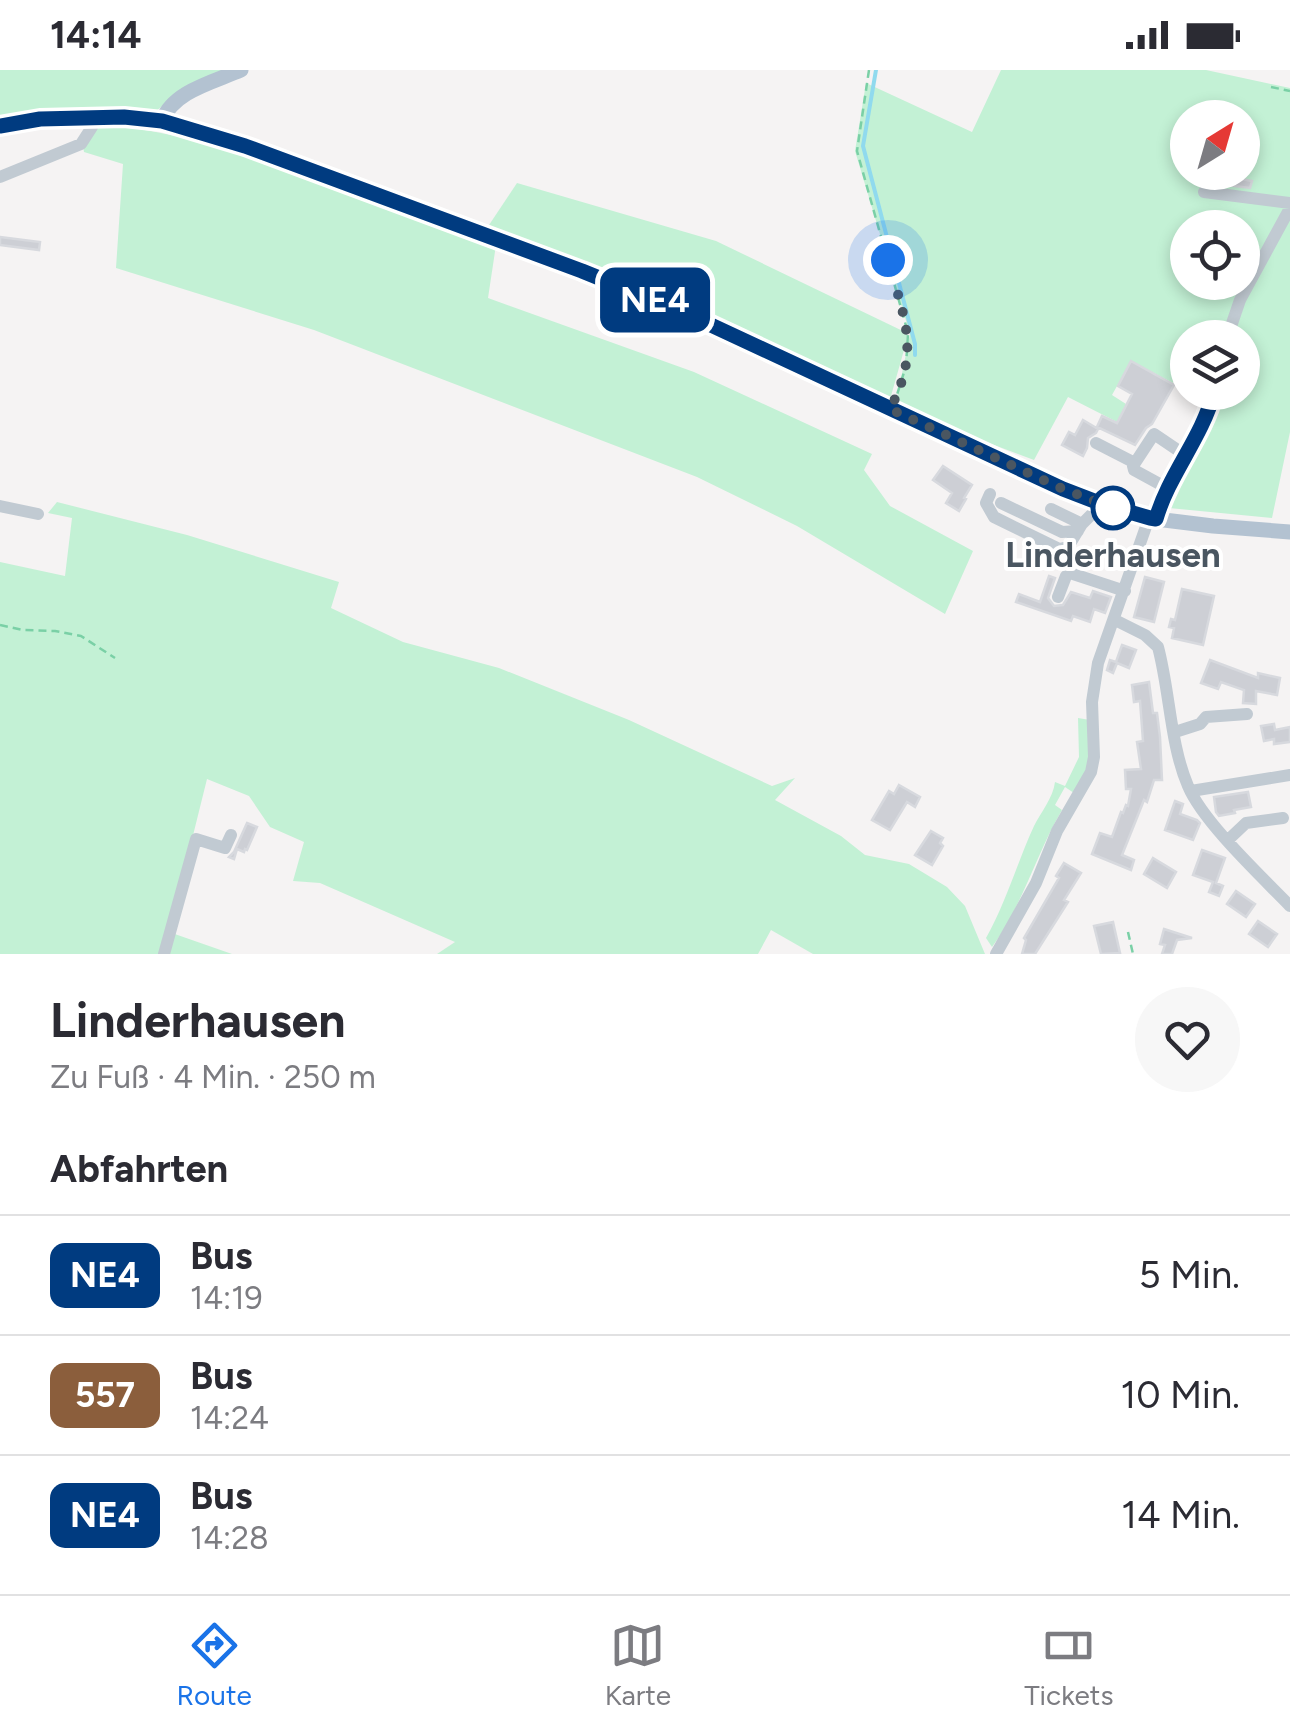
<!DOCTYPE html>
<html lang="de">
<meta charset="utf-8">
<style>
:root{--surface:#fff;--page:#f7f7f7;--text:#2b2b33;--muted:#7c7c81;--line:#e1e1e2;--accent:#1a73e8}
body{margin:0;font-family:Figtree,sans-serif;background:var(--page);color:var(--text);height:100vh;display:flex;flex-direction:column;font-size:38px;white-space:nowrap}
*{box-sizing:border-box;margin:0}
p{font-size:32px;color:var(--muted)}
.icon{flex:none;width:55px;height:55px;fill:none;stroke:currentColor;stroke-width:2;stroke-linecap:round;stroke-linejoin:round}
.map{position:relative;height:884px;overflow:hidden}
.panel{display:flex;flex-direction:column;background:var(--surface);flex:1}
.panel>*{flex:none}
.badge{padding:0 20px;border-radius:15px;font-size:35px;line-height:65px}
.needle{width:65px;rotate:37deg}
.buttons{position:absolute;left:1170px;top:30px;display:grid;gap:20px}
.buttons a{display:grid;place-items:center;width:90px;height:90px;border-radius:50%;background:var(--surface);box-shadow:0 5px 15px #0003;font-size:50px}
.you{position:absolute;width:50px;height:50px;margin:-25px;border:8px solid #fff;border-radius:50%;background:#1a73e8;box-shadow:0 0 0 15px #1a73e833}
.map>.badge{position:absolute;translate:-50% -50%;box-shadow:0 0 0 5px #fff}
h2{padding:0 50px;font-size:38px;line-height:90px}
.round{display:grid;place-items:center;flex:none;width:105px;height:105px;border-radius:52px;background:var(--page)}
.headline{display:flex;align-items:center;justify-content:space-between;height:170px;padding:0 50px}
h1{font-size:48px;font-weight:700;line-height:75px}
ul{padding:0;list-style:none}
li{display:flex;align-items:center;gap:30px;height:120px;padding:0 50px;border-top:2px solid var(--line)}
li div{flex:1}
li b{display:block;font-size:38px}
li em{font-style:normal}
li .badge{min-width:110px;font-weight:700;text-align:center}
.status{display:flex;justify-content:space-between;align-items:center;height:70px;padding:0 50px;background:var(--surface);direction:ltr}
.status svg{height:28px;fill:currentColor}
.menu{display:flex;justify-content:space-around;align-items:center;height:140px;border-top:2px solid var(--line);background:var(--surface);font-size:28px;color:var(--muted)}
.menu a{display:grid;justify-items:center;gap:5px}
.menu .current{color:var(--accent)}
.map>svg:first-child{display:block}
.green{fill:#c3f1d5;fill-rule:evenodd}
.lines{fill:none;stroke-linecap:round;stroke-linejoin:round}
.stream{stroke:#90daee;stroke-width:4}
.building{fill:#cdcfd5;stroke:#d7d9de;stroke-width:2.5}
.path{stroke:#7ad0a6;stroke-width:2.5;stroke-dasharray:8 5;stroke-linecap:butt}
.minor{stroke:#c1cad2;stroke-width:12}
.major{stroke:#b3c2d1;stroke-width:15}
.line-casing{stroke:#fff;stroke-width:22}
.line{stroke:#003b80;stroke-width:15}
.walk{stroke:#4a5661;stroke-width:10;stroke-dasharray:0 18}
.stop-dot{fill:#fff;stroke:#003b80;stroke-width:5}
.labels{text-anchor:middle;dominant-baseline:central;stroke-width:8;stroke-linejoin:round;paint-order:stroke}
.stop-label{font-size:35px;font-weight:bold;fill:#4a5661;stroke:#fff}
</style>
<div class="status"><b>14:14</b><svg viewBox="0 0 49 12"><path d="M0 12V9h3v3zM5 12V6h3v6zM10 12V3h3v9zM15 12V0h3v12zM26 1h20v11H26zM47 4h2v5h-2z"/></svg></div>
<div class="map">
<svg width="1290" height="884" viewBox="0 0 1290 884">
<rect width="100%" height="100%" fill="#f5f3f3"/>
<path class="green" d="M0 0H229L168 31 154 43C101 35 52 41 0 50Z
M1001 0H1206L1290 18V362L1272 448 1169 438 1183 402 1209 360 1221 323 1242 322V268H1188L1187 287 1173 313 1131 291 1112 325 1126 334 1117 352 1068 327 1034 390 895 338 910 264 855 81 866 13 972 62ZM1188 48H1242V102H1188ZM1188 158H1242V212H1188Z
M98 54C233 66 370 128 496 175L488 228 694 302 872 384 864 400 890 436 973 481 945 544 797 456 697 407 314 260 116 198 123 94 84 82 83 76Z
M517 113 716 171 907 263 906 273 889 333 485 161Z
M57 432 187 465 339 512 331 538 403 572 499 598 629 650 772 716 795 708 775 730 841 766 865 785 909 794 947 817 965 836 985 884H813L771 860 758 884H437L455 872 320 813 293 811 304 772 270 757 249 726 207 709 169 862 232 884H0V492L65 506 72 448 48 443Z
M1078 648 1090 650 1088 697 1074 723 1065 717 1055 735 1062 740C1036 784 1023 835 992 877L986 868C1006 833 1017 793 1034 756 1041 742 1053 728 1055 712L1065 716 1079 687Z"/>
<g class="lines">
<path class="stream" d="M876 0 863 76 915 274V285"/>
</g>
<path class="building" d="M1204 102 1252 111 1250 118 1202 112Z
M0 167 40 172 39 180 0 175Z
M1131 291 1174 315 1152 354 1146 358 1135 375 1097 357 1102 346 1117 353 1132 324 1118 316Z
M1083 350 1098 359 1096 363 1088 368 1087 378 1083 386 1062 375 1069 362 1075 365Z
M943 396 972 415 964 428 966 429 959 441 946 433 952 423 933 410Z
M1049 506 1055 508 1048 528 1054 536 1063 535 1071 522 1090 528 1093 521 1111 527 1105 543 1094 539 1090 552 1073 546 1071 551 1016 532 1019 524 1040 532Z
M1145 507 1164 512 1154 552 1134 547Z
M1182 519 1214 526 1203 575 1172 568 1174 558 1169 557 1171 549 1175 550Z
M1122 575 1136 580 1129 598 1117 593 1113 603 1107 600 1110 590 1116 592Z
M1210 590 1258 608V603L1280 608 1277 625 1256 621V634L1243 633 1244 620 1221 612 1218 619 1201 613Z
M1149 612 1153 643H1157L1160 667 1162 710H1154L1147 732 1144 730 1122 785 1134 790 1131 800 1092 784 1100 763 1112 767 1121 742 1123 743 1126 735 1128 736 1131 719H1126L1125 700 1141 699 1137 672 1143 671 1140 631 1134 632 1132 615Z
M1274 654 1275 660 1290 657V672L1274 674V669L1264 671 1261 656Z
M899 715 920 727 915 737 907 732 890 760 872 750 889 721 894 724Z
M1248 722 1251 737 1234 740 1235 743 1219 746 1216 742 1214 727Z
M1175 731 1183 734 1180 744 1197 750 1200 753 1193 770 1165 760Z
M247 753 257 757 247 780 245 779 244 782 237 779 234 789 229 787 234 782Z
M931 761 943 768 940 773 943 776 932 795 915 785Z
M1202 780 1225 788 1216 813 1223 816 1219 826 1209 822 1213 812 1193 805Z
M1153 788 1176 802 1167 818 1144 804Z
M1064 793 1081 803 1064 830 1068 832 1035 884H1022L1026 870 1024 868 1059 808 1056 806Z
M1236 821 1255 834 1246 847 1227 834Z
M1258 851 1277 864 1268 877 1249 864Z
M1113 852 1120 883 1101 884 1094 856Z
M1164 859 1192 868 1177 870 1172 884H1162L1165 875 1160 874Z"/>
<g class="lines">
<path class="path" d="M869 0 857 81 908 263 906 296 896 328
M1271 17 1290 21
M0 555 23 560 55 561 81 566 115 588
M1128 862 1133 884"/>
<path class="minor" d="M0 107 81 74 92 57V46
M1204 122 1290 133
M1227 268 1240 230 1290 138
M1096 373 1135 393
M1167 418 1134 400 1133 396 1154 364 1185 385
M990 424 986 433 994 447 1059 479 1068 477 1082 454 1102 434
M1001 433 1062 462 1078 461
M0 436 38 444
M1051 439 1082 454
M1156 449C1170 404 1202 368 1214 322
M1058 527 1066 506 1070 503 1125 521
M1115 550 1145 565 1158 577C1170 622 1170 674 1188 716 1203 752 1261 806 1290 836
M1175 662 1200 654 1206 647 1247 644
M1191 721 1290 705
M1228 770 1246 753 1283 748
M164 884 196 769 225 778 231 765
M996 884 1036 813 1057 761 1091 702 1094 687 1092 632 1098 593 1149 448"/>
<path class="major" d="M162 51C173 21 214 12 241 0
M0 56C72 44 129 43 201 61L582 201 683 242 1063 419 1102 434 1156 449 1213 456 1290 462"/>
</g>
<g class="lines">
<defs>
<path id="line" d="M0 56 40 49 124 47 162 51 245 76 582 201 683 242 1063 419 1102 434 1150 448 1156 449C1169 404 1202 368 1214 322"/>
</defs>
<use href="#line" class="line-casing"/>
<use href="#line" class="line"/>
<path class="walk" d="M888 190C904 248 921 280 890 339L1063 419 1113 438"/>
</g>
<circle class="stop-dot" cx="1113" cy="438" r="20"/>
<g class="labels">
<g class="stop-label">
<text x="1113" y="485">Linderhausen</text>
</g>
</g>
</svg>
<div class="buttons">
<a><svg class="needle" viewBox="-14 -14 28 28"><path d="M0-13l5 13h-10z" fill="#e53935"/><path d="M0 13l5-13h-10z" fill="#7c7c81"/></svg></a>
<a><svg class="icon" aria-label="locate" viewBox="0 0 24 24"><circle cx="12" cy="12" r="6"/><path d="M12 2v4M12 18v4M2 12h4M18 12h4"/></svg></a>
<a><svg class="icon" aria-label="layers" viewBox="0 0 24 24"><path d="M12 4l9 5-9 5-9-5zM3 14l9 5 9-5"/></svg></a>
</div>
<div class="you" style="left:888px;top:190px"></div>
<b class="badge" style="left:655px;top:230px;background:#003b80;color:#fff">NE4</b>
</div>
<section class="panel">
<div class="headline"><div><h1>Linderhausen</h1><p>Zu Fuß · 4 Min. · 250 m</p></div><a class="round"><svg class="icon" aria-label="heart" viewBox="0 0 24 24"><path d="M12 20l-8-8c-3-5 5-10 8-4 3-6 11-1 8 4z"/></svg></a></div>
<h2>Abfahrten</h2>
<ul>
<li><span class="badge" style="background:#003b80;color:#fff">NE4</span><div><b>Bus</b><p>14:19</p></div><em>5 Min.</em></li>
<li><span class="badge" style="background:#8b5e3c;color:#fff">557</span><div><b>Bus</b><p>14:24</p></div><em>10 Min.</em></li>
<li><span class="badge" style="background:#003b80;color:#fff">NE4</span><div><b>Bus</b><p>14:28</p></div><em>14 Min.</em></li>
</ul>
</section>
<nav class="menu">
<a class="current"><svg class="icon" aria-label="directions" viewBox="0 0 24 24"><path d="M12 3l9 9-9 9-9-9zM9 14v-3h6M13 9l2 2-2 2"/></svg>Route</a>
<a><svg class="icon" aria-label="map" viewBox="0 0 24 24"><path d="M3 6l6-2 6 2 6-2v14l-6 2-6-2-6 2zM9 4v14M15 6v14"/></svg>Karte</a>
<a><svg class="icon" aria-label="tickets" viewBox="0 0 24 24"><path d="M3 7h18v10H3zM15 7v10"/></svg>Tickets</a>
</nav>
